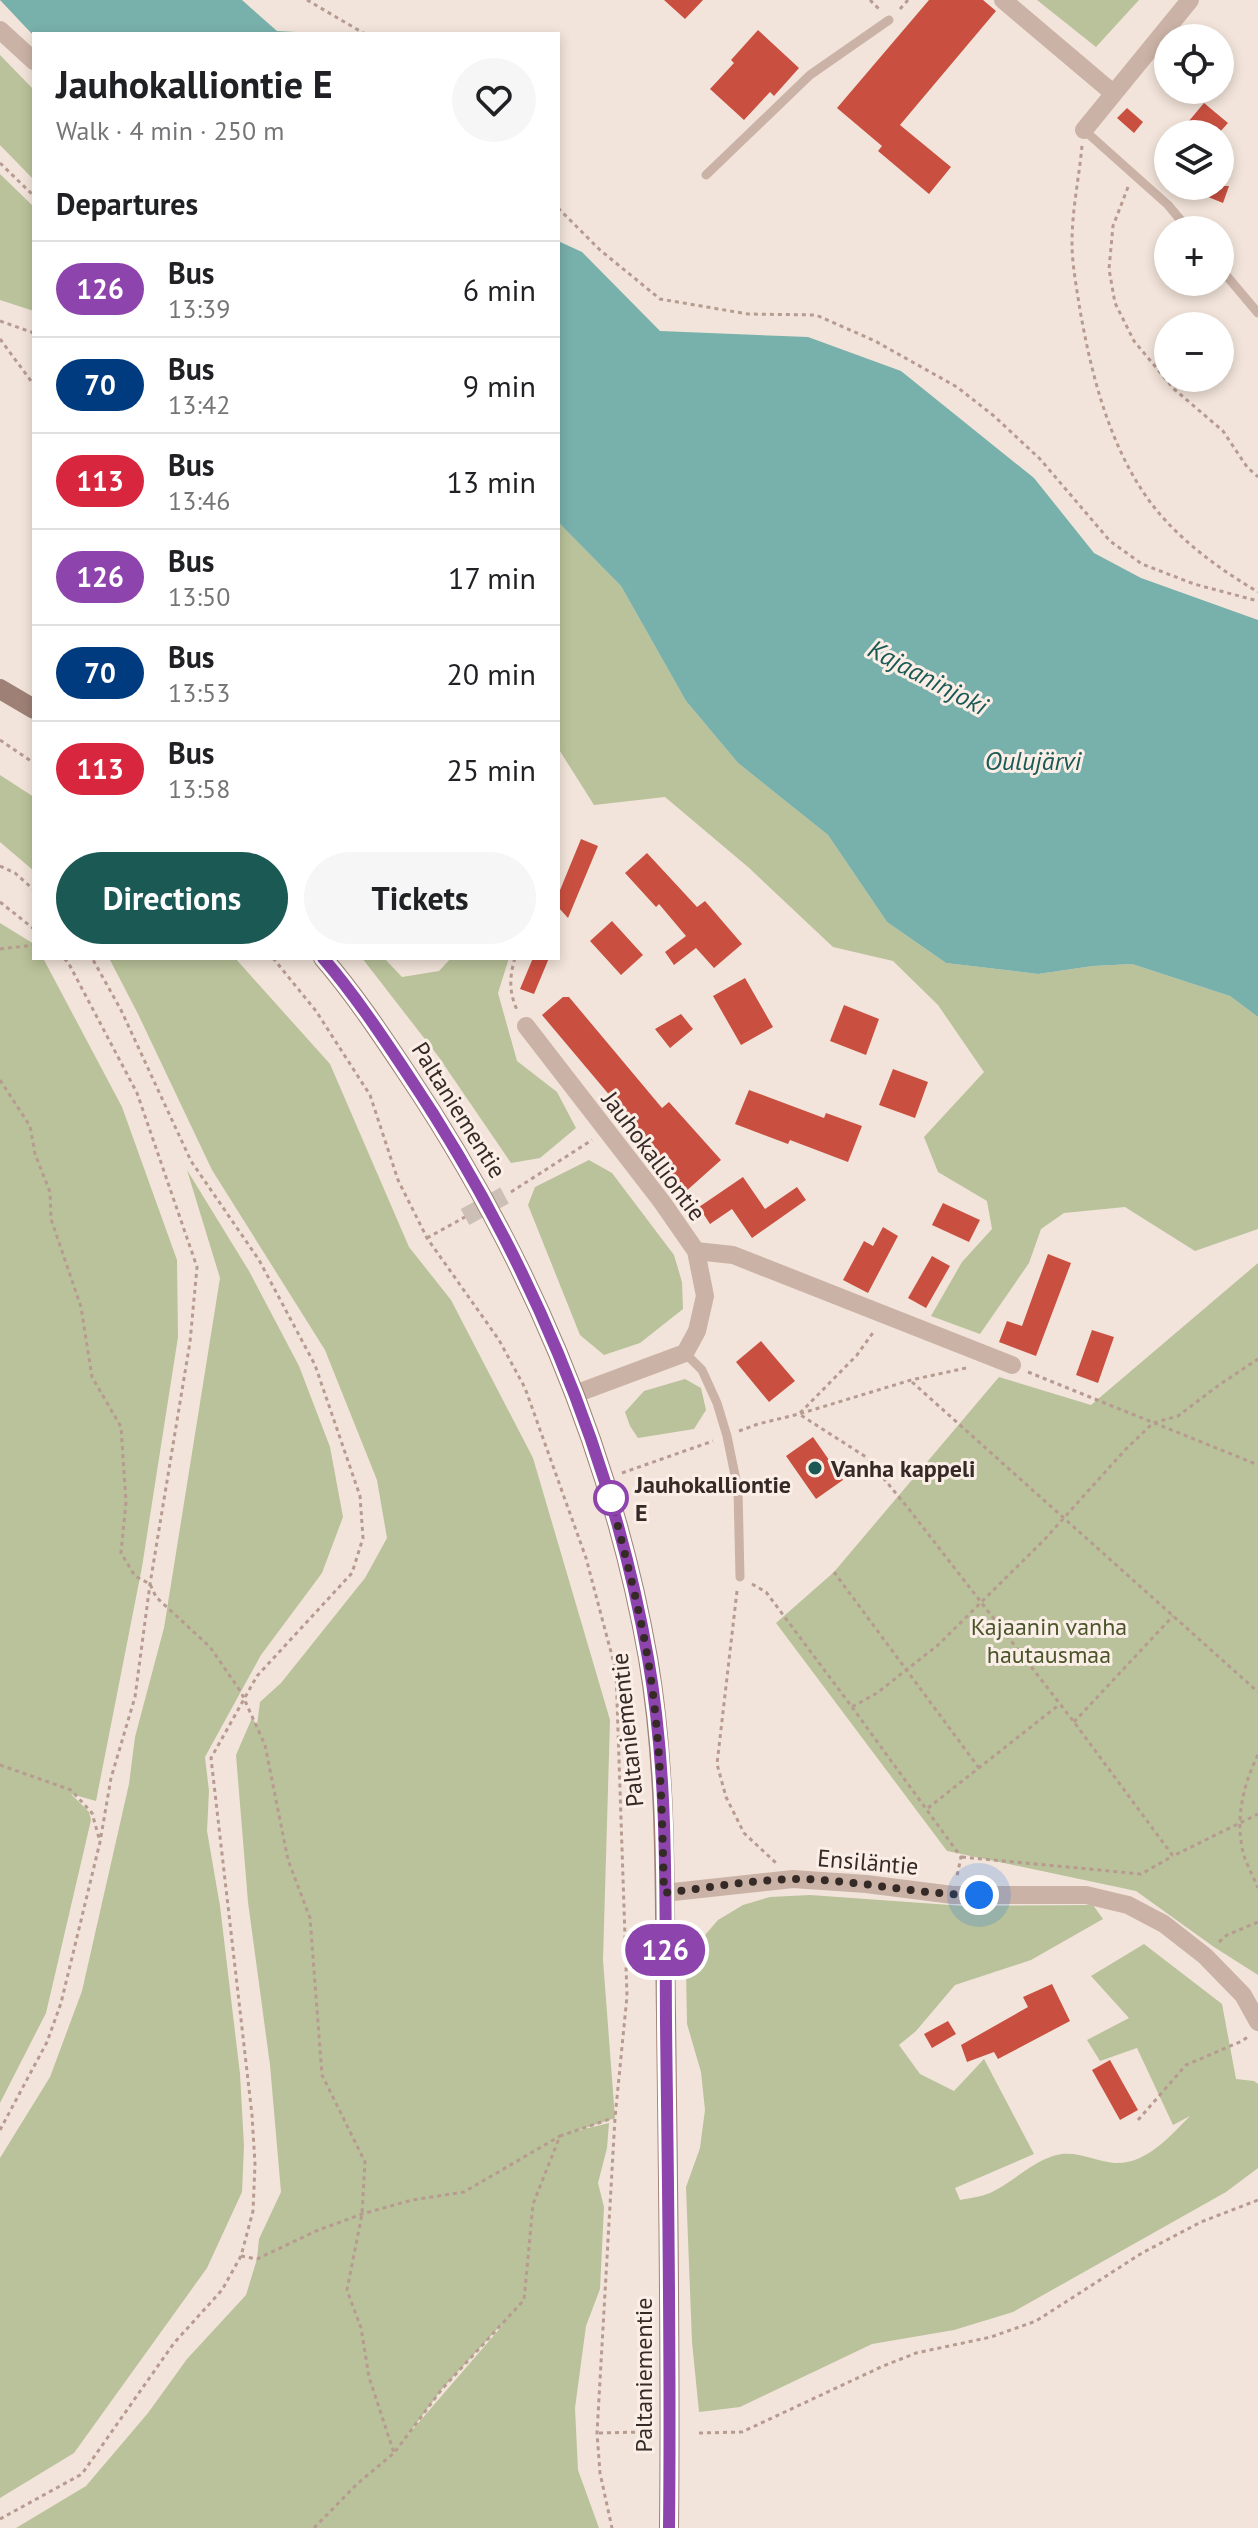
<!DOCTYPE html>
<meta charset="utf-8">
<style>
:root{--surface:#fff;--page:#f6f6f6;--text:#202124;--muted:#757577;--line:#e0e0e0;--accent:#1b5955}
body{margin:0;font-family:"PT Sans",sans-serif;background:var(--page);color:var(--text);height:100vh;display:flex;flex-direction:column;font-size:30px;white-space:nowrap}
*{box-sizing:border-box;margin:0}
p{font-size:26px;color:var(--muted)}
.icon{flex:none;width:44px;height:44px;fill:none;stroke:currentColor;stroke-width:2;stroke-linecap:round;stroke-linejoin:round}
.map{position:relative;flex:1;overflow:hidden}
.side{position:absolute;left:32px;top:32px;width:528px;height:928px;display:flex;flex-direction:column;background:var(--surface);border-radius:0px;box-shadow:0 4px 12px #0003}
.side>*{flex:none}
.badge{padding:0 16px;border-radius:26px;font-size:28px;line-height:52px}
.fabs{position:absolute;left:1154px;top:24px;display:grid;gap:16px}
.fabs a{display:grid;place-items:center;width:80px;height:80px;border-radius:50%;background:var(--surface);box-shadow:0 4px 12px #0003;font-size:40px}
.you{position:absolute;width:40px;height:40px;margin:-20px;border:6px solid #fff;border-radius:50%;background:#1a73e8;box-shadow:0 0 0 12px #1a73e833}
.map>.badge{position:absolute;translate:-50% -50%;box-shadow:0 0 0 4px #fff}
h2{padding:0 24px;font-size:30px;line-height:72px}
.round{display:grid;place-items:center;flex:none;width:84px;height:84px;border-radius:42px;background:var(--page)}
.summary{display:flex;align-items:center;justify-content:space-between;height:136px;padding:0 24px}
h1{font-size:38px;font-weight:700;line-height:60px}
.action{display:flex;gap:16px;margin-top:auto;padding:16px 24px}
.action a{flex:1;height:92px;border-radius:48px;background:var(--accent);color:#fff;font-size:32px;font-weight:700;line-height:92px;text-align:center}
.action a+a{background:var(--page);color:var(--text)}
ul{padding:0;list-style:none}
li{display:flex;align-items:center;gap:24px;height:96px;padding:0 24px;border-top:2px solid var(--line)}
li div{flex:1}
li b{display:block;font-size:30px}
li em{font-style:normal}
li .badge{min-width:88px;font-weight:700;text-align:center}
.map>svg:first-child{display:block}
.green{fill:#b9c29a;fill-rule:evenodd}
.water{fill:#78b0ab}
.building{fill:#c95041}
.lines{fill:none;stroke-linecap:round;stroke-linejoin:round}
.street-tunnel{stroke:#ccbfb6;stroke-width:18;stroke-dasharray:18 9;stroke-linecap:butt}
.path{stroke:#b79b90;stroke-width:3;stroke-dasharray:4 4;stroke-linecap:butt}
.lane{stroke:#cbb2a6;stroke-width:9}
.street{stroke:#cbb2a6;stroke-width:18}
.secondary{stroke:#9e8077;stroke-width:20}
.line-casing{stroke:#fff;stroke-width:18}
.line{stroke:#8e44ad;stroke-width:12}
.walk{stroke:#362a27;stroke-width:8;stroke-dasharray:0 14.4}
.poi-dot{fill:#1b5955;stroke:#faeee7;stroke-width:3}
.stop-dot{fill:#fff;stroke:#8e44ad;stroke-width:4}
.labels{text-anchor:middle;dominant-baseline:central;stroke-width:6;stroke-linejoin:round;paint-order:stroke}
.street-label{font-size:24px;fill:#362a27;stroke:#faeee7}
.poi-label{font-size:24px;font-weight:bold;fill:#362a27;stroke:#faeee7;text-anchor:start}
.stop-label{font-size:24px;font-weight:bold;fill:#362a27;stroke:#faeee7;text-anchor:start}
.park-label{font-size:24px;fill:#4b552a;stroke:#faeee7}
.water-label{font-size:26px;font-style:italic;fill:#1b5955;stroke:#faeee7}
</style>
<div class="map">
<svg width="1258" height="2528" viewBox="0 0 1258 2528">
<rect width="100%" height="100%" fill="#f2e4da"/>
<path class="green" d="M1037 0H1139L1096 47Z
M0 55 34 90V180L0 145Z
M0 174 34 207V311L0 300Z
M558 522 621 586 686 701 738 763 828 835 887 922 946 963 1038 974 1093 966 1132 964 1230 996 1258 1017V1229L1195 1251 1125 1207 1064 1213 1041 1229 1029 1263 980 1334 931 1316 962 1262 992 1229 987 1201 938 1172 924 1137 984 1072 938 1005 893 961 833 947 748 867 665 797 594 805 558 748Z
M0 775 34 797V871L0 842Z
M0 923 34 944V958H43L122 1107 177 1260 178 1337 142 1567 96 1801 71 1794 89 1812 91 1820 46 2013 0 2103Z
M109 958H235L330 1064 409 1247 451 1300 533 1458 610 1720 603 1960 615 2118 576 2131 609 2123 607 2148 598 2183 604 2207 600 2289 586 2326 575 2408 578 2470 599 2528H16L86 2486 148 2413 187 2359 246 2295 257 2259 259 2239 281 2192 270 2065 248 1902 236 1755 252 1718 257 1725 260 1702 281 1683 365 1578 387 1538 377 1480 325 1350 212 1170 138 1014ZM501 2325 502 2326 407 2436 442 2389Z
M362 958H384L402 977 439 971 451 958H509L498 993 517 1061 557 1092 576 1128 540 1158 511 1163 438 1056Z
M589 1160 612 1173 674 1255 682 1282 683 1309 640 1343 604 1355 580 1335 528 1205 535 1187Z
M187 1170 249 1271 299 1366 330 1447 343 1517 322 1573 261 1655 205 1757 209 1791 207 1831 220 1906 240 2074 244 2146 242 2192 207 2268 74 2453 0 2498V2158L50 2077 82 1991 129 1784 135 1737 164 1628 220 1278Z
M1258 1263V1975L1214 1947 1136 1891 947 1851 776 1623 834 1572 999 1377 1091 1405Z
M685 1379 701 1388 706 1410 694 1429 638 1438 630 1426 625 1412 644 1391Z
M810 1895 964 1906 1093 1905 1103 1919 1031 1960 955 1985 916 2031 899 2045 920 2074 954 2091 984 2059 1034 2154 955 2188 960 2200C969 2198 981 2197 990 2193 1012 2183 1029 2164 1053 2156 1076 2149 1092 2161 1114 2163 1146 2165 1170 2136 1190 2116L1173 2125 1137 2048 1100 2061 1087 2040 1129 2018 1091 1976 1144 1944 1222 2004 1236 2079 1254 2081 1258 2084V2168L1226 2192 1013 2312 954 2330 872 2344 740 2407 699 2412 692 2342 686 2187 700 2148 705 2110 701 2072 687 2024 686 1967 699 1942 718 1920 743 1905 770 1897Z"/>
<path class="water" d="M0 0H242L277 31 333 34H34V36Z
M558 241 582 252 660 331 808 337 901 371 1034 478 1094 553 1141 578 1258 620V1017L1230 996 1132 964 1093 966 1038 974 946 963 887 922 828 835 738 763 686 701 621 586 558 522Z"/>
<path class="building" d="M664 0H703L685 19Z
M929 0H983L996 11 900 125 951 167 929 194 878 151 882 146 837 108Z
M758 30 799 68 774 96 770 92 744 120 710 89 734 63 731 60Z
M1204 103 1228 123 1218 134H1178Z
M1127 108 1143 122 1134 133 1117 118Z
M1181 186H1229L1223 203Z
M581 839 598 846 568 918 558 907V895Z
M647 853 697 907 705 901 742 944 714 968 696 948 674 965 665 952 686 936 659 904 656 907 625 873Z
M612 921 643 955 621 975 590 941Z
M533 958H549L534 994 520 989Z
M745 978 773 1027 741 1045 713 996Z
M563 997H569L662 1108 669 1102 721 1160 684 1193 632 1135 638 1129 542 1015Z
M844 1005 879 1019 866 1055 830 1041Z
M681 1014 693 1029 670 1048 655 1029Z
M893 1069 928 1082 915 1118 879 1105Z
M749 1090 824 1118 826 1113 862 1126 848 1162 790 1140 788 1144 735 1124Z
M743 1177 765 1209 797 1187 806 1200 752 1238 732 1209 710 1224 699 1207Z
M943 1203 980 1220 969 1242 932 1225Z
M883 1227 898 1236 868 1293 843 1280 864 1241 873 1246Z
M1048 1254 1071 1263 1036 1356 999 1342 1007 1321 1022 1326Z
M932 1256 950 1266 926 1308 908 1298Z
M1092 1330 1114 1337 1098 1383 1076 1375Z
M761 1341 795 1381 769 1402 736 1362Z
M813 1437 843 1480 816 1499 786 1456Z
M1052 1984 1070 2021 998 2059 994 2052 967 2062 961 2045 1028 2007 1023 1997Z
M948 2021 956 2034 932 2048 924 2034Z
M1110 2060 1138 2110 1120 2120 1092 2070Z"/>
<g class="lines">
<path class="street-tunnel" d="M465 1217 511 1192"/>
<path class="path" d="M307 0 365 34
M870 0 881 11
M900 9 908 0
M1082 146C1079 178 1072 210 1072 243 1072 263 1076 284 1079 304 1091 375 1111 455 1158 512 1186 545 1221 570 1258 592
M0 163 34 196
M1128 187 1113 226 1109 269 1115 303 1134 341 1174 389 1223 431 1247 467 1258 477
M558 208 600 250 660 299 748 314 816 315 875 341 957 387 994 416 1040 459 1110 541 1142 564 1194 584 1258 601
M0 321 34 333
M0 339 34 385
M0 740 34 763
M0 866 15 873 34 890
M0 902 34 929
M0 949 34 945
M273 958 316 1011 370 1095 398 1180 427 1238 499 1340 525 1388 586 1558 616 1671 627 1996 615 2118 597 2433 600 2473 612 2528
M515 958C509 977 509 994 518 1012
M0 1080 30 1126 35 1154 50 1192 51 1219 81 1307 92 1377 121 1427 126 1502 121 1553 135 1576 150 1584 156 1597 210 1647 241 1692 265 1745 288 1860 310 1918 322 2075 365 2162 362 2214 347 2290 361 2328 369 2377 394 2453
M511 1192 592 1140
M427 1238 465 1217
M966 1368 911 1380 799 1414 866 1457 908 1508 1074 1722 1173 1856 1258 1814
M1028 1372 1258 1465
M912 1382 1258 1692
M739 1431 758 1424 799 1414 857 1355 875 1330
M622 1473 713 1441
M834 1572 979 1768
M752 1584 766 1592 852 1707 877 1693 938 1645 1044 1540 1125 1450 1153 1423 1178 1416 1219 1385 1258 1359
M737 1591 717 1764 726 1797 744 1833 776 1863
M852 1707 961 1857 957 1876
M1074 1722 1173 1616
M1258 1755C1244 1782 1236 1816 1242 1847 1244 1861 1253 1875 1258 1888
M0 1765 71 1790 92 1813 99 1838
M928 1808 1060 1704
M962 1857 1141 1874 1173 1856
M1219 1942 1227 1935 1258 1922
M1138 2120 1186 2065 1242 2041 1249 2036
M0 2130 47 2042 61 2003 100 1842 111 1778 135 1697 150 1584 190 1342 197 1267 137 1093 69 964 64 958
M241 2256 257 2259 316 2231 362 2214 412 2200 464 2192 560 2136
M599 2433 643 2432
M699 2433 742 2432 881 2367 916 2353 991 2337 1036 2321 1142 2253 1201 2222 1258 2200
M0 2519 82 2474 174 2343 222 2290 241 2256 253 2211 255 2164 252 2115 211 1758 257 1676 352 1573 363 1538 360 1496 315 1365 259 1260 191 1161 121 1010 92 958
M314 2528 357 2484 394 2453 442 2389 524 2300 533 2204 560 2136 613 2118"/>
<path class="lane" d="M1084 130 1168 205 1189 230
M706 175 810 75 889 20
M1220 268 1258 313
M685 1353 702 1370 717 1403 727 1436 738 1490 740 1577"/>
<path class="street" d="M1003 0 1113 93
M0 30 34 61
M1084 130 1190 0
M526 1026 662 1202 696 1251 705 1296 697 1331 685 1353 575 1394
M696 1251 733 1255 1012 1365
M664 1893 793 1879 866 1884 953 1895H1086L1128 1905 1164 1924 1205 1956 1243 1995 1258 2022"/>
<path class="secondary" d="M0 689 34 709
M323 958C354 994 380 1033 406 1072 525 1249 611 1448 648 1658 668 1775 664 1896 666 2014 668 2185 671 2357 669 2528"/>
</g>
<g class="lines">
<defs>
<path id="line" d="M323 958C354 994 380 1033 406 1072 525 1249 611 1448 648 1658 669 1777 665 1901 666 2022 668 2191 671 2359 669 2528"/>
</defs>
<use href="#line" class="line-casing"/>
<use href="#line" class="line"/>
<path class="walk" d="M611 1498C624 1552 639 1605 648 1660 661 1737 662 1815 664 1893 707 1888 751 1880 794 1879 856 1879 917 1895 979 1895"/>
</g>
<circle class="poi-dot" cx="815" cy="1468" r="8"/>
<circle class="stop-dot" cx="611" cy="1498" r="16"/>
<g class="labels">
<g class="street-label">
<text transform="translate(459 1110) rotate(58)">Paltaniementie</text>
<text transform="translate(654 1156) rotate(53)">Jauhokalliontie</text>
<text transform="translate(627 1730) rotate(-96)">Paltaniementie</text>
<text transform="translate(868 1862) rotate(5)">Ensiläntie</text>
<text transform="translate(643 2375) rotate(-90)">Paltaniementie</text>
</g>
<g class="poi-label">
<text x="831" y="1468">Vanha kappeli</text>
</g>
<g class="stop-label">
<text x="635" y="1484">Jauhokalliontie<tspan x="635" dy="28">E</tspan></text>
</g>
<g class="park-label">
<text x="1049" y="1626">Kajaanin vanha<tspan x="1049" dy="28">hautausmaa</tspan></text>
</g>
<g class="water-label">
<text transform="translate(928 677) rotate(28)">Kajaaninjoki</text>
<text x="1033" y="760">Oulujärvi</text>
</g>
</g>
</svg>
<div class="fabs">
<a><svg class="icon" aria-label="locate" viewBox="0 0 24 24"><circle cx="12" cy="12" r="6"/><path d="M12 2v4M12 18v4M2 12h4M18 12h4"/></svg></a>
<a><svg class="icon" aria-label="layers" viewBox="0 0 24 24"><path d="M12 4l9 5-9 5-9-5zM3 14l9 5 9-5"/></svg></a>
<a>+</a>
<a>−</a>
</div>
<div class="you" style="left:979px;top:1895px"></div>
<b class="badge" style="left:665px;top:1950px;background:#8e44ad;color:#fff">126</b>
<section class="side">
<div class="summary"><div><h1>Jauhokalliontie E</h1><p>Walk · 4 min · 250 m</p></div><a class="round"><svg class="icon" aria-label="heart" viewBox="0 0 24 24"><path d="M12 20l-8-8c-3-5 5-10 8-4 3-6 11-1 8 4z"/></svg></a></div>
<h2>Departures</h2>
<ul>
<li><span class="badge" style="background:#8e44ad;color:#fff">126</span><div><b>Bus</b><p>13:39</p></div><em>6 min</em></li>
<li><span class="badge" style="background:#003b80;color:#fff">70</span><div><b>Bus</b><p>13:42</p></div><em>9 min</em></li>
<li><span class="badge" style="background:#d7263d;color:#fff">113</span><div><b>Bus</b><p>13:46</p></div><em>13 min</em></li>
<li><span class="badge" style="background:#8e44ad;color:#fff">126</span><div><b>Bus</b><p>13:50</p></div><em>17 min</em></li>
<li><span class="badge" style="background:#003b80;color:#fff">70</span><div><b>Bus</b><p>13:53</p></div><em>20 min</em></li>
<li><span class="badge" style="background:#d7263d;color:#fff">113</span><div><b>Bus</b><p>13:58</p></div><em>25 min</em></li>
</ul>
<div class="action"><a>Directions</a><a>Tickets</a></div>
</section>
</div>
